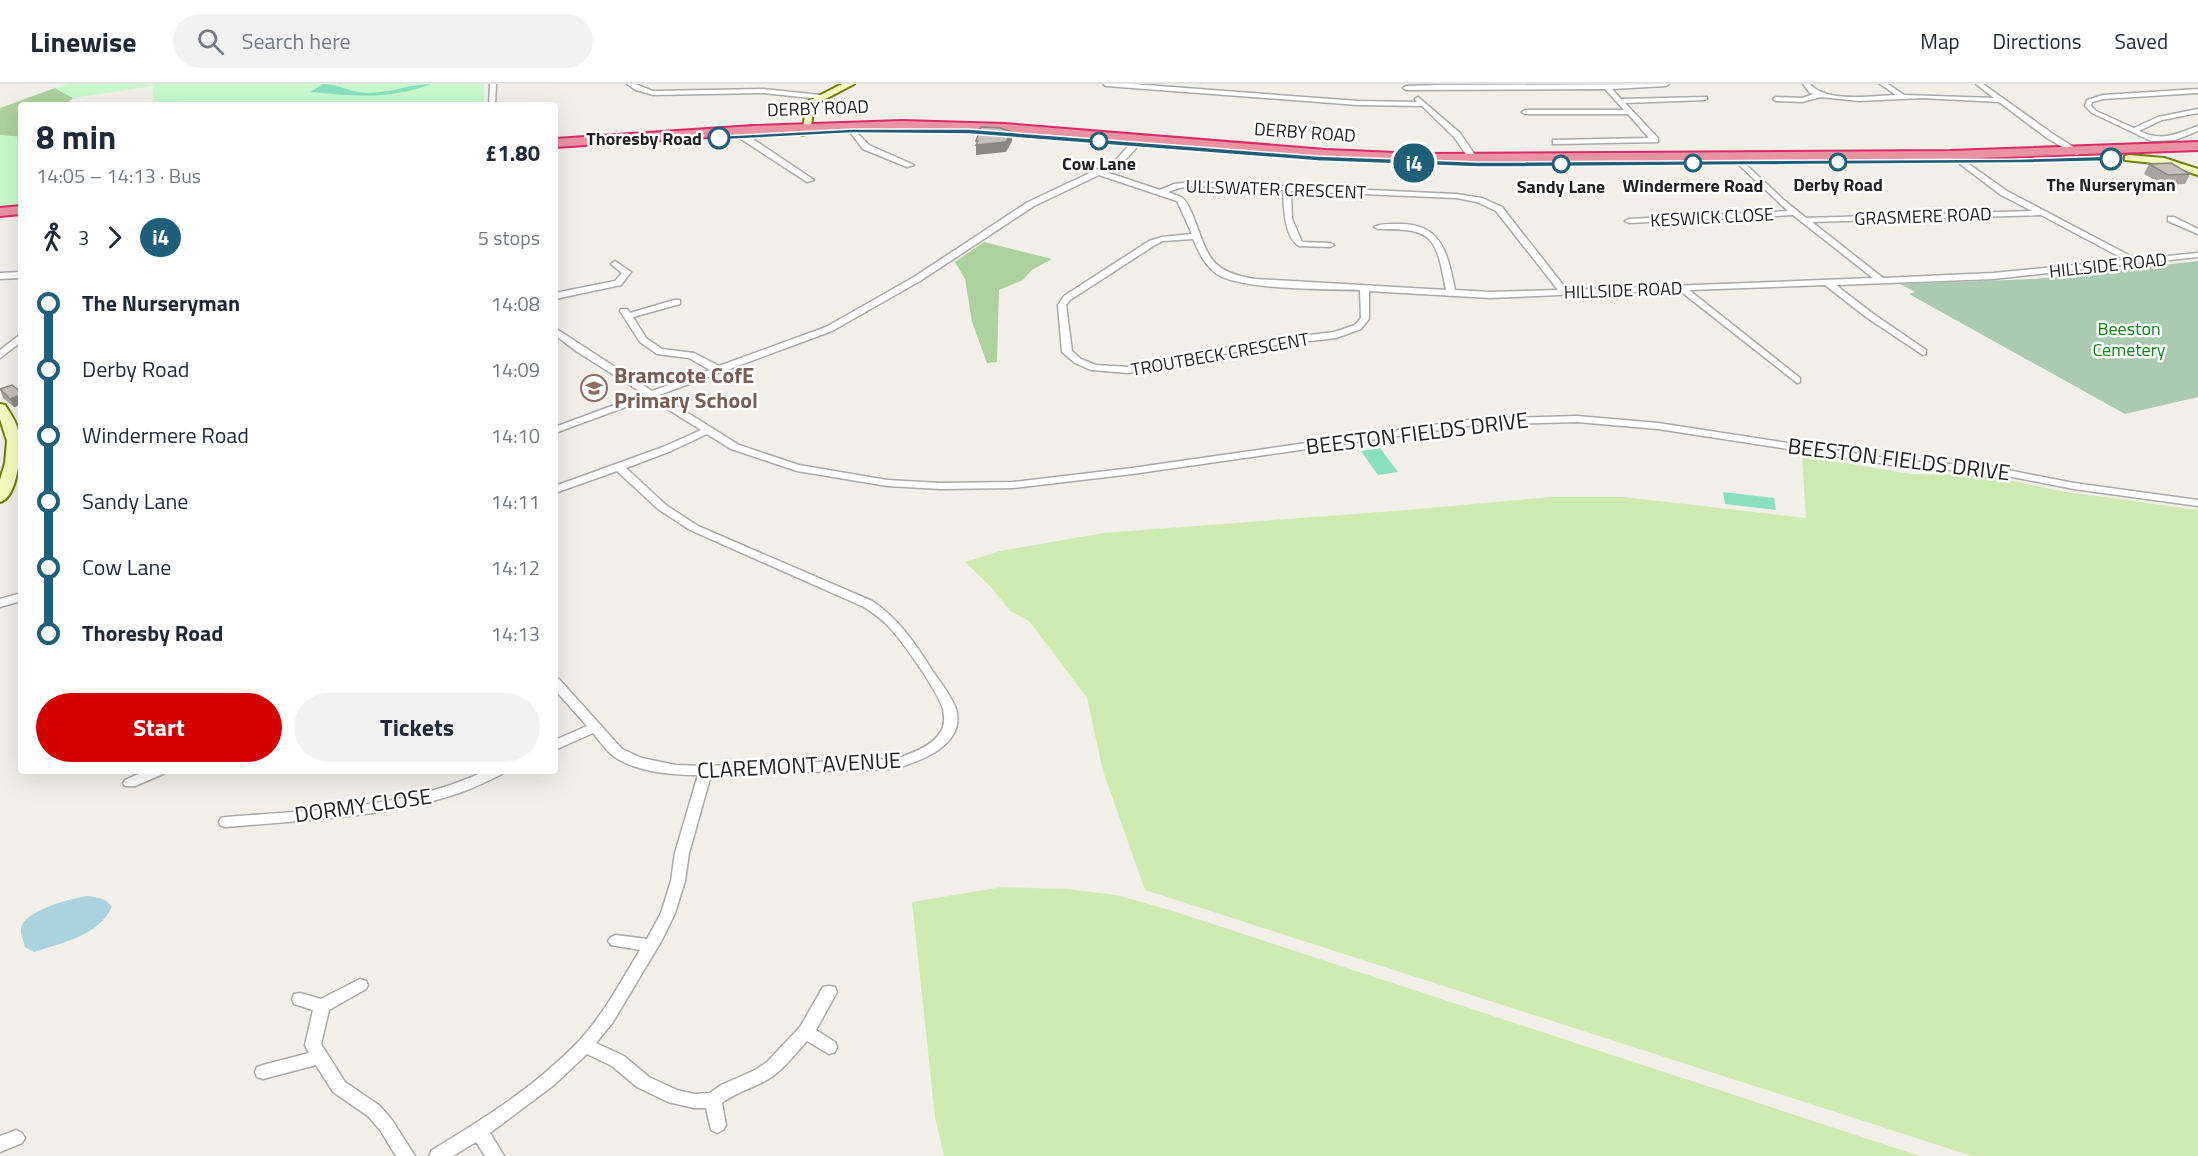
<!DOCTYPE html>
<meta charset="utf-8">
<style>
:root{--surface:#fff;--page:#f2f2f3;--text:#1f2937;--muted:#747a83;--line:#e0e1e3;--accent:#d40000}
body{margin:0;font-family:"Titillium Web",sans-serif;background:var(--page);color:var(--text);height:100vh;display:flex;flex-direction:column;font-size:22px;white-space:nowrap}
*{box-sizing:border-box;margin:0}
p{font-size:20px;color:var(--muted)}
.icon{flex:none;width:33px;height:33px;fill:none;stroke:currentColor;stroke-width:2;stroke-linecap:round;stroke-linejoin:round}
.map{position:relative;flex:1;overflow:hidden}
.sheet{position:absolute;left:18px;top:18px;width:540px;height:672px;display:flex;flex-direction:column;background:var(--surface);border-radius:6px;box-shadow:0 6px 24px #0002}
.sheet>*{flex:none}
.badge{padding:0 12px;border-radius:20px;font-size:21px;line-height:39px}
.map>.badge{position:absolute;translate:-50% -50%;box-shadow:0 0 0 3px #fff}
.legs{display:flex;align-items:center;gap:9px;height:66px;padding:0 18px;font-size:20px}
.legs p{margin-inline-start:auto}
.headline{display:flex;align-items:center;justify-content:space-between;height:102px;padding:0 18px}
h1{font-size:33px;font-weight:700;line-height:45px}
.primary-button{display:flex;gap:12px;margin-top:auto;padding:12px 18px}
.primary-button a{flex:1;height:69px;border-radius:36px;background:var(--accent);color:#fff;font-size:24px;font-weight:700;line-height:69px;text-align:center}
.primary-button a+a{background:var(--page);color:var(--text)}
ul{padding:0 18px;list-style:none}
li{display:flex;align-items:center;gap:21px;height:66px;font-size:22px}
li i{display:grid;place-items:center;width:9px;height:100%;margin:0 8px;background:currentColor}
li i::after{content:'';width:15px;height:15px;margin:-8px;border:4px solid;border-radius:50%;background:var(--surface)}
li p{margin-inline-start:auto}
li:first-child i{background:linear-gradient(#0000 50%,currentColor 0)}
li:last-child i{background:linear-gradient(currentColor 50%,#0000 0)}
header{display:flex;align-items:center;gap:36px;box-sizing:border-box;height:84px;padding:0 30px;background:var(--surface);border-bottom:2px solid var(--line)}
header strong{font-size:28px}
nav{display:flex;gap:33px;margin-inline-start:auto;font-size:21px}
.search{width:420px;height:54px;background:var(--page);display:flex;align-items:center;gap:15px;box-sizing:border-box;padding:0 21px;border-radius:33px;color:var(--muted);font-size:22px}
.map>svg:first-child{display:block}
.grass{fill:#cdebb0}
.forest{fill:#add19e}
.cemetery{fill:#aacbaf}
.park{fill:#c8facc}
.pitch{fill:#88e0be}
.water{fill:#aad3df}
.lines{fill:none;stroke-linecap:round;stroke-linejoin:round}
.street-casing{stroke:#a9a9a9;stroke-width:3}
.secondary-casing{stroke:#707d05;stroke-width:4}
.highway-casing{stroke:#dc2a67;stroke-width:4}
.street{fill:#fff;fill-rule:evenodd}
.secondary{fill:#f7fabf;fill-rule:evenodd}
.highway{fill:#e892a2;fill-rule:evenodd}
.wall{fill:#aba49e}
.shaded-wall{fill:#8b8681}
.building{fill:#c7bfb8;stroke:#8b8681;stroke-width:1.5}
.line-1{fill:#1f5f7a;stroke:#fff;stroke-width:1.5}
.stop-1-dot{fill:#fff;stroke:#1f5f7a;stroke-width:3}
.labels{text-anchor:middle;dominant-baseline:central;stroke-width:5;stroke-linejoin:round;paint-order:stroke}
.far-street-label{font-size:18px;fill:#222;stroke:#fff}
.far-stop-label{font-size:18px;font-weight:bold;fill:#222;stroke:#fff}
.far-park-label{font-size:18px;fill:#0c8416;stroke:#fff}
.education-label{font-size:22px;font-weight:bold;fill:#785e54;stroke:#fff;text-anchor:start}
.street-label{font-size:22px;fill:#222;stroke:#fff}
</style>
<header>
<strong>Linewise</strong>
<div class="search"><svg class="icon" aria-label="search" viewBox="0 0 24 24"><circle cx="10" cy="10" r="6"/><path d="M15 15l6 6"/></svg>Search here</div>
<nav><a>Map</a><a>Directions</a><a>Saved</a></nav>
</header>
<div class="map">
<svg width="2198" height="1072" viewBox="0 0 2198 1072">
<rect width="100%" height="100%" fill="#f2efe9"/>
<path class="grass" d="M1802 372 1911 390 1985 391 2060 407 2198 426V1072H1972L1145 806 1103 687 1087 614 1029 537 1010 527 991 503 965 478 1000 467 1103 449 1407 426 1550 413H1624L1806 434Z
M1002 803 1067 805 1116 811 1170 826 1920 1072H944L935 1033 912 818Z"/>
<path class="forest" d="M55 4 73 14 66 21H21V53L0 51V24Z
M984 158 1052 175 1032 186 1023 196 999 206 997 278 987 279 972 238 965 195 955 178Z"/>
<path class="cemetery" d="M2198 177V313L2125 330 1909 210 1915 208 1900 200 2035 195Z"/>
<path class="park" d="M68 0H484V21H153V2L73 14 55 4Z
M0 51 21 53V122L0 124Z"/>
<path class="pitch" d="M323 0C339 0 351 9 369 9 390 9 410 0 431 0 391 16 352 12 310 8Z
M1380 364 1398 388 1378 391 1361 367Z
M1723 408 1774 414 1776 426 1725 420Z"/>
<path class="water" d="M88 812C99 814 106 814 112 823 97 853 63 858 34 868L25 863C24 858 20 850 21 844 25 826 72 814 88 812Z"/>
<g class="lines">
<defs>
<path id="street" d="M490 0H496L495 21H489Z
M627 0H635L653 7 763 5 821 11 824 13 821 15 763 9 653 11 636 6Z
M1103 0H1132L1358 17 1417 18 1415 15 1418 13 1460 49 1477 74 1470 76 1454 53 1422 22 1358 21 1106 2Z
M1669 0 1666 2 1612 5 1621 15 1707 13V15L1705 16 1625 19 1658 54V58L1556 60H1553V56L1649 54 1628 30H1525L1522 28 1525 26H1624L1605 5 1406 6 1403 4 1406 2 1438 1Z
M1803 0H1810C1826 19 1872 12 1896 11L1880 0H1888L1904 11 1994 14 1976 0H1983L2053 50 2083 69 2076 71 2047 54 1999 18 1922 14 1859 17 1821 13 1802 18 1776 17 1773 15 1776 13 1802 14 1814 10 1810 9Z
M2198 5V9L2103 15 2092 18 2091 22 2096 27 2134 44 2158 33 2198 25V29L2162 36 2139 47C2164 58 2175 50 2198 42V47L2175 56 2151 57 2092 29 2085 22 2087 16 2103 11Z
M850 46H854L869 61 914 81 907 83 863 65 850 48Z
M741 51H747L814 96 807 98 741 55Z
M1132 58 1139 60C1129 74 1120 81 1106 88L1160 106 1174 100 1192 98 1456 110 1482 114 1502 123 1567 206 1873 194 1793 131 1629 139 1625 137 1629 135 1788 127 1739 81 1738 79 1742 77 1784 116 1806 134 2032 127 2001 111 1960 80V76H1963L2007 107 2136 175 2198 169V173L1993 195 1836 201 1872 229 1926 266V270L1923 271 1866 233 1825 201 1689 206 1800 294V298L1797 299 1679 206 1490 214 1369 207V235L1361 245 1336 254 1260 263 1129 289 1091 286 1075 279 1062 268 1058 221 1064 212 1149 157 1162 153 1192 150 1177 117 1099 91 1034 122 920 197 832 247 659 311 739 361 799 381 887 396 941 399 1013 398 1132 384 1475 335 1577 332 1658 339 1905 377 1992 383 2074 399 2198 416V422L2074 405 1992 389 1905 383 1658 345 1577 338 1475 341 1132 390 1013 404 941 405 887 402 797 387 731 365 707 350 671 367 626 384 666 421 698 442 872 517C899 535 915 559 932 586 940 598 951 611 956 625 966 661 921 677 894 685L711 691 689 769 685 797 675 829 662 856 613 938 596 959 624 972 649 993 677 1006 694 1010 710 1009 721 1001 753 987 767 978 800 943 823 903 829 902 835 903 837 908 816 946 835 958 837 963 835 968 829 970 807 957C794 971 782 988 765 997 750 1005 735 1009 722 1019L726 1041 723 1046 717 1049 711 1046 706 1024H694L668 1018 637 1003 612 982 587 970 554 1001 490 1049 504 1072H485L476 1058 453 1072H429L432 1066C484 1035 537 1001 579 957 604 930 621 897 640 866L611 861 608 857 611 853 616 851 647 855 661 829 671 797 675 769 698 691C671 691 634 688 612 671 605 665 599 656 593 649L555 666V656L587 642 555 606V594L559 595 622 665 642 674 656 677 676 681 706 682 894 675C911 670 937 661 943 643 945 637 944 631 943 625 938 608 902 556 889 543 882 535 873 529 864 523L690 446 658 425 617 387 555 409V402L663 363 701 346 650 314 555 349V343L644 310 576 267 555 251V244L652 307 710 286 689 274 657 270 640 258 620 227 621 225H627L630 229 674 216H680V220L633 233 646 254 662 265 694 269 719 282 826 243 914 193 1028 118 1115 77ZM1192 102 1283 106C1284 123 1284 153 1299 162L1330 163 1334 161 1330 159 1302 158 1292 135 1291 107 1456 114 1477 118 1496 127 1558 206 1490 208 1455 206C1448 172 1443 141 1402 140 1393 140 1381 139 1374 143L1378 145C1434 144 1436 153 1446 206L1255 195C1208 188 1208 170 1193 132 1190 126 1187 116 1181 113 1177 111 1172 110 1168 108L1179 104ZM2041 131 2126 176 1993 189 1883 194 1812 138ZM1193 155C1199 169 1206 184 1220 192 1248 206 1326 205 1360 206L1361 234 1355 241 1334 248 1260 257 1129 283 1096 281 1081 275 1072 267 1066 221 1070 216 1155 161 1163 157Z
M2168 133H2174L2198 145V150L2168 137Z
M615 177 631 188 621 201 555 215V209L615 197 622 189 611 180Z
M21 188V194L0 195V189Z
M21 250V258L0 274V266Z
M21 509V517L0 523V515Z
M145 687H165L163 690 135 702H125L123 699 125 696Z
M485 687H504L502 690C488 697 474 704 459 709 385 734 304 736 226 743L221 742 219 738 221 734 226 733C313 726 404 725 485 687Z
M360 895 366 897 368 901 366 905 329 926 321 960 345 998 380 1022 392 1036 415 1072H396L380 1046 368 1032 333 1008 316 981 263 995 257 993 255 988 257 983 263 981 309 969 305 961 313 926 294 920 292 915 294 910 300 909 321 915Z
M16 1046 22 1049 25 1054 22 1059 0 1068V1052Z"/>
<path id="secondary" d="M842 0H854L814 21 810 49 802 51 807 18Z
M2129 71 2164 74 2198 85V91L2163 80 2125 76V72Z
M0 320 5 321C10 329 16 337 18 346 23 361 18 414 0 418V396L5 379 7 357 0 335Z"/>
<path id="highway" d="M902 37 1005 40 1326 66 1420 70 1950 67 2198 58V66L1950 75 1420 78 1326 74 1005 48 902 45 753 50 555 63V55L753 42Z
M21 122V130L0 132V124Z"/>
</defs>
<use href="#street" class="street-casing"/>
<use href="#secondary" class="secondary-casing"/>
<use href="#highway" class="highway-casing"/>
<use href="#street" class="street"/>
<use href="#secondary" class="secondary"/>
<use href="#highway" class="highway"/>
</g>
<path class="wall" d="M2149 80 2190 90 2185 100 2164 101 2144 90Z
M0 305 21 308V321L14 323 3 314Z"/>
<path class="shaded-wall" d="M1012 48V57L1006 68 976 71V61Z
M21 311V321L14 323 10 315Z"/>
<path class="building" d="M981 43 1000 44 1012 48 1006 58 976 61 978 57H976Z
M2171 79 2190 90 2168 91 2149 80Z
M12 301 21 308V311L10 315 0 305Z"/>
<path class="line-1" d="M852 45H969L1318 72 1478 78 2018 75 2111 72 2115 75 2111 77 2018 79 1478 83 1318 77 969 50 852 49 719 56 716 54 719 52Z"/>
<defs>
<symbol id="school-ring" viewBox="-11 -11 22 22"><circle r="9.5" fill="#fff" stroke="#8d6e63" stroke-width="1.5"/><path d="M0-5L7-2L0 1L-7-2ZM-4 1L0 2.5L4 1V4Q0 6-4 4Z" fill="#8d6e63"/></symbol>
</defs>
<g fill-rule="evenodd">
<use href="#school-ring" x="579" y="289" width="30" height="30"/>
</g>
<g class="stop-1-dot">
<circle cx="719" cy="54" r="10"/>
<circle cx="1099" cy="57" r="8"/>
<circle cx="2111" cy="75" r="10"/>
<circle cx="1838" cy="78" r="8"/>
<circle cx="1693" cy="79" r="8"/>
<circle cx="1561" cy="80" r="8"/>
</g>
<g class="labels">
<g class="far-street-label">
<text transform="translate(818 24) rotate(-2)">DERBY ROAD</text>
<text transform="translate(1305 48) rotate(4)">DERBY ROAD</text>
<text transform="translate(1276 105) rotate(2)">ULLSWATER CRESCENT</text>
<text transform="translate(1923 132) rotate(-2)">GRASMERE ROAD</text>
<text transform="translate(1712 133) rotate(-3)">KESWICK CLOSE</text>
<text transform="translate(2108 181) rotate(-6)">HILLSIDE ROAD</text>
<text transform="translate(1623 206) rotate(-2)">HILLSIDE ROAD</text>
<text transform="translate(1220 270) rotate(-10)">TROUTBECK CRESCENT</text>
</g>
<g class="far-stop-label">
<text x="702" y="54" text-anchor="end">Thoresby Road</text>
<text x="1099" y="79">Cow Lane</text>
<text x="1838" y="100">Derby Road</text>
<text x="2111" y="100">The Nurseryman</text>
<text x="1693" y="101">Windermere Road</text>
<text x="1561" y="102">Sandy Lane</text>
</g>
<g class="far-park-label">
<text x="2129" y="244">Beeston<tspan x="2129" dy="21">Cemetery</tspan></text>
</g>
<g class="education-label">
<text x="614" y="291">Bramcote CofE<tspan x="614" dy="25">Primary School</tspan></text>
</g>
<g class="street-label">
<text transform="translate(1417 349) rotate(-7)">BEESTON FIELDS DRIVE</text>
<text transform="translate(1899 375) rotate(7)">BEESTON FIELDS DRIVE</text>
<text transform="translate(799 681) rotate(-3)">CLAREMONT AVENUE</text>
<text transform="translate(363 721) rotate(-8)">DORMY CLOSE</text>
</g>
</g>
</svg>
<b class="badge" style="left:1414px;top:79px;background:#1f5f7a;color:#fff">i4</b>
<section class="sheet">
<div class="headline"><div><h1>8 min</h1><p>14:05 – 14:13 · Bus</p></div><b>£1.80</b></div>
<div class="legs"><svg class="icon" aria-label="walk" viewBox="0 0 24 24"><circle cx="13" cy="4" r="2"/><path d="M13 8l-2 6 4 7M11 14l-3 7M7 12l3-4h3l4 4"/></svg>3<svg class="icon" aria-label="forward" viewBox="0 0 24 24"><path d="M9 5l7 7-7 7"/></svg><b class="badge" style="background:#1f5f7a;color:#fff">i4</b><p>5 stops</p></div>
<ul>
<li><i style="color:#1f5f7a"></i><b>The Nurseryman</b><p>14:08</p></li>
<li><i style="color:#1f5f7a"></i><span>Derby Road</span><p>14:09</p></li>
<li><i style="color:#1f5f7a"></i><span>Windermere Road</span><p>14:10</p></li>
<li><i style="color:#1f5f7a"></i><span>Sandy Lane</span><p>14:11</p></li>
<li><i style="color:#1f5f7a"></i><span>Cow Lane</span><p>14:12</p></li>
<li><i style="color:#1f5f7a"></i><b>Thoresby Road</b><p>14:13</p></li>
</ul>
<div class="primary-button"><a>Start</a><a>Tickets</a></div>
</section>
</div>
